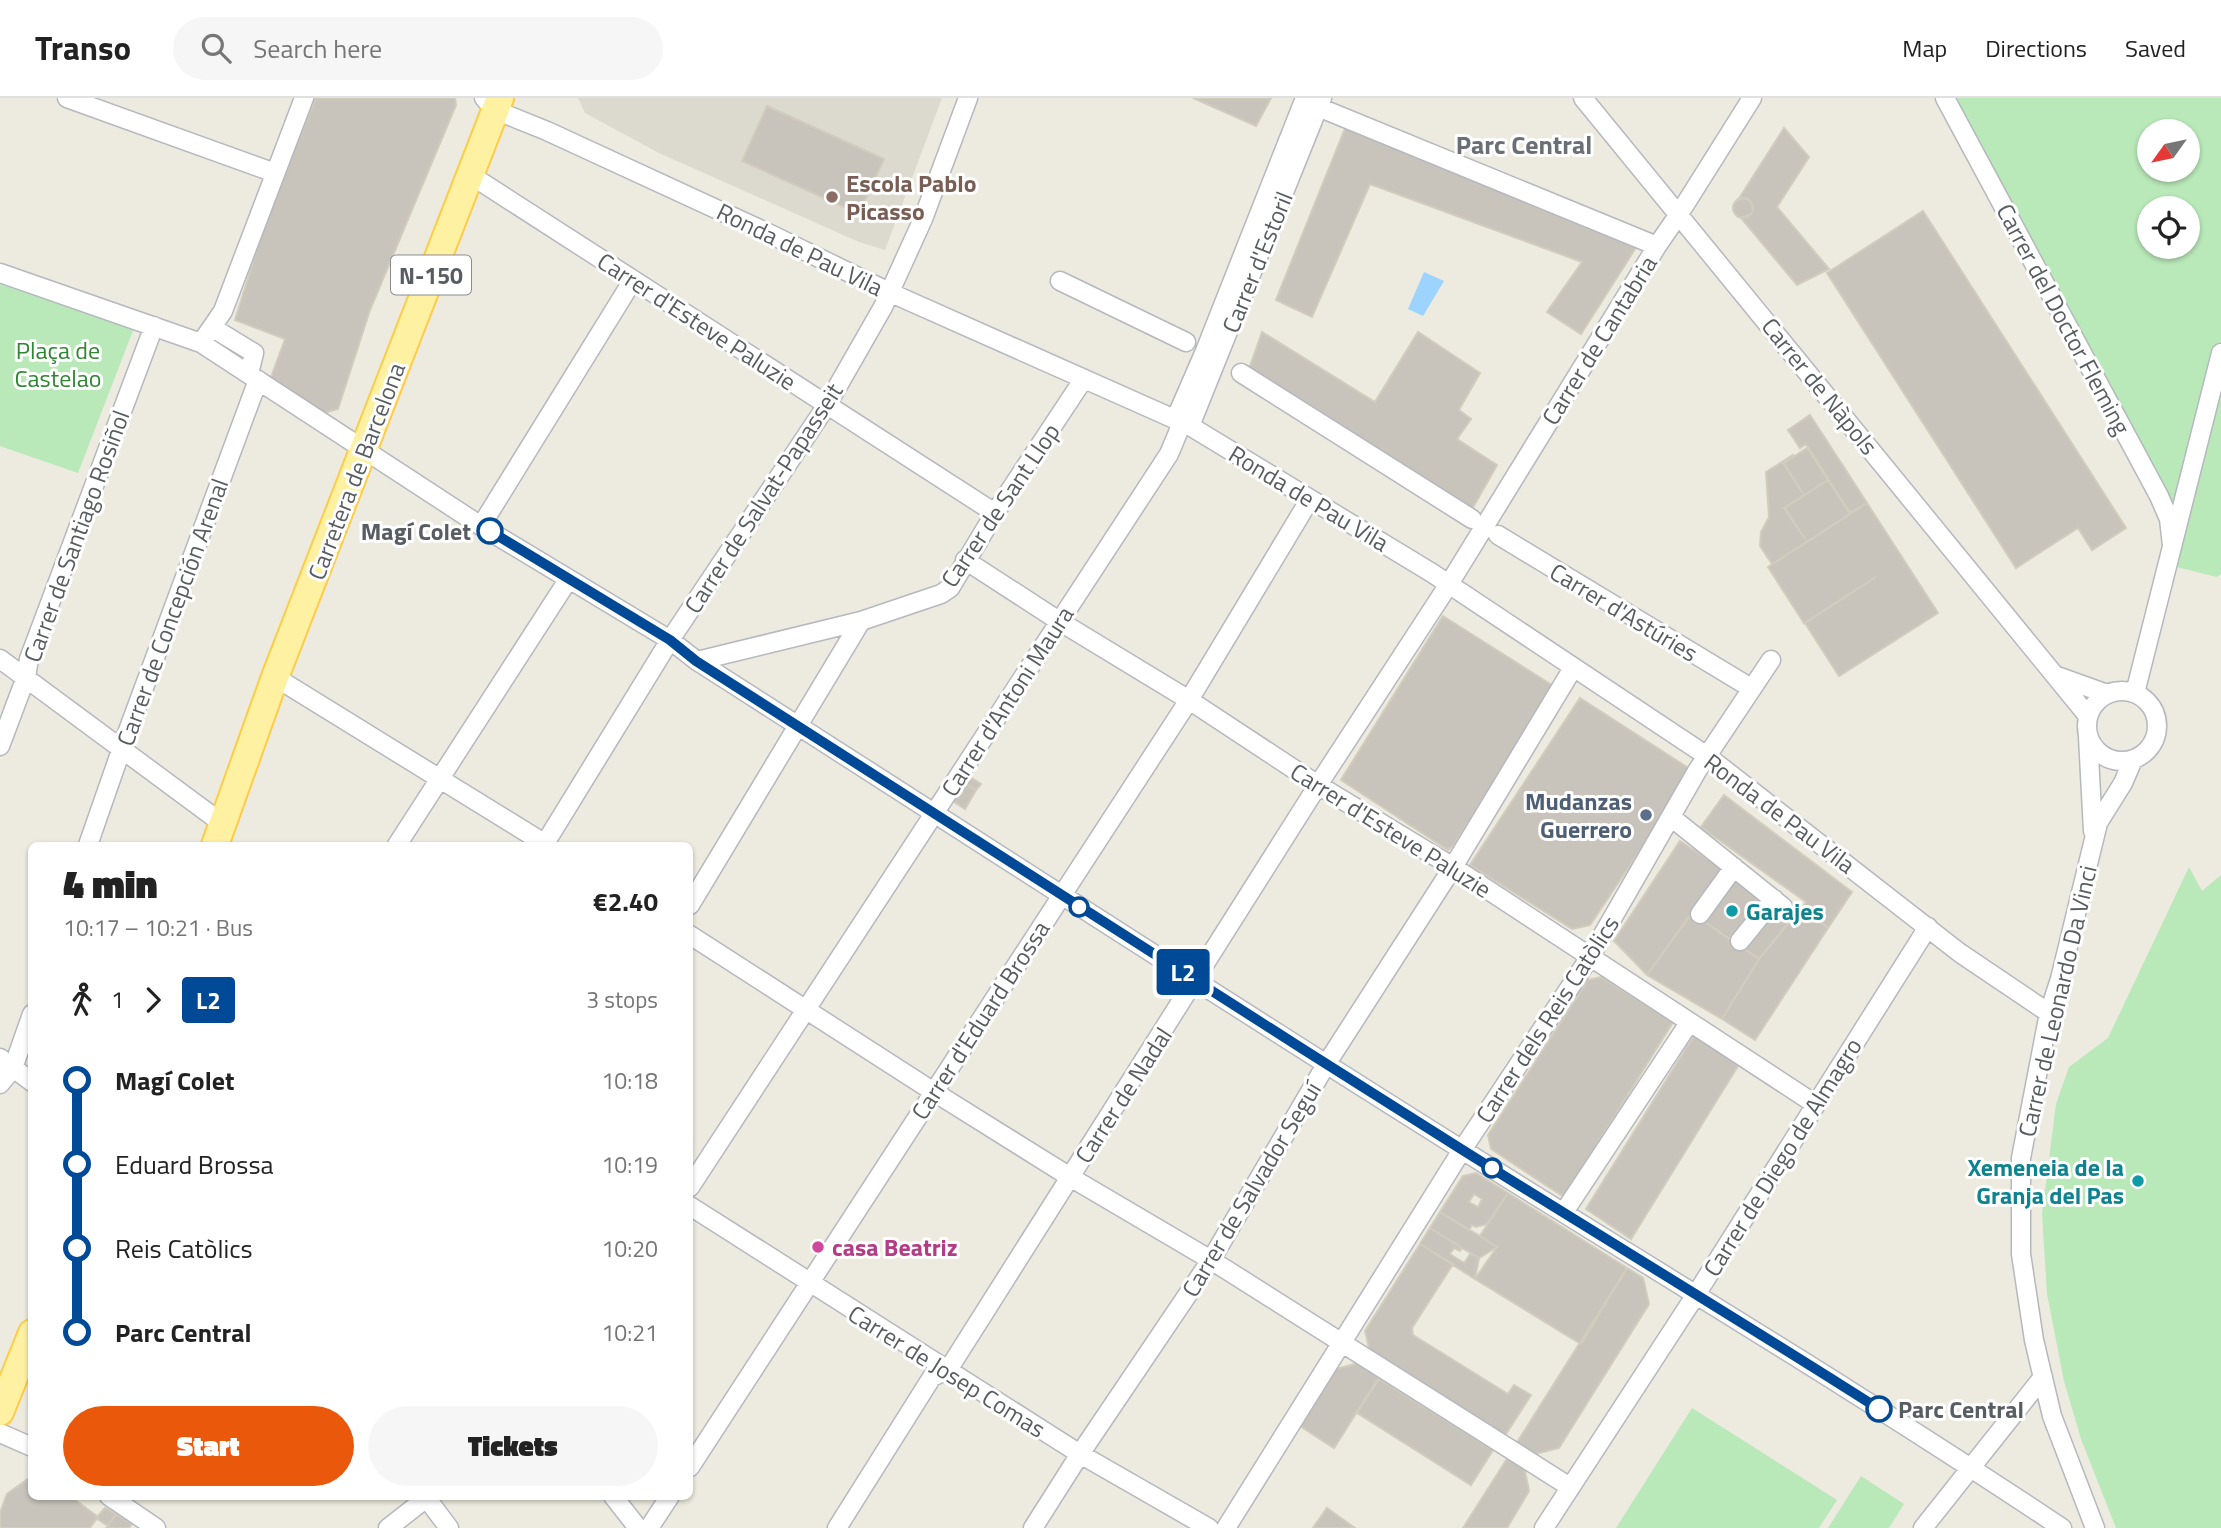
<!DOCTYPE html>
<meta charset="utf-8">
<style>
:root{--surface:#fff;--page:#f6f6f6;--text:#222;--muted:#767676;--line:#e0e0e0;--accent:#ea580c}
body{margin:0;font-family:"Titillium Web",sans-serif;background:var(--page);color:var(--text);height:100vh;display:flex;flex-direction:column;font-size:26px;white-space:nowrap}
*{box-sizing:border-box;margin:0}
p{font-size:23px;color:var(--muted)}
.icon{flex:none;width:38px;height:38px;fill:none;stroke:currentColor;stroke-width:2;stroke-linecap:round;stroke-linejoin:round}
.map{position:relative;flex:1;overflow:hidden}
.sheet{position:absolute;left:28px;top:744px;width:665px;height:658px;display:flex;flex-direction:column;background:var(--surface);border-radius:10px;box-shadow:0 2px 5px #0004}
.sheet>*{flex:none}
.badge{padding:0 14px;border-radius:5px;font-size:24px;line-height:46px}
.needle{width:46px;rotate:237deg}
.fabs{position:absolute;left:2137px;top:21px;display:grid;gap:14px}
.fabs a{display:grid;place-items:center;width:63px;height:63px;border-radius:50%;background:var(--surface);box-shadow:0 2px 5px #0004;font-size:35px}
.map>.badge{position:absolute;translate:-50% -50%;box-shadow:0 0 0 4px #fff}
.legs{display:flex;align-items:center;gap:10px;height:77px;padding:0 35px;font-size:23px}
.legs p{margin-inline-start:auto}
.headline{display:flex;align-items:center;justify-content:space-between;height:119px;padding:0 35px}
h1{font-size:38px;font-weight:800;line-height:52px}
.primary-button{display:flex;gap:14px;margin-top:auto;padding:14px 35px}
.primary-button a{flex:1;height:80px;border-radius:42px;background:var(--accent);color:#fff;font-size:28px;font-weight:800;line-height:80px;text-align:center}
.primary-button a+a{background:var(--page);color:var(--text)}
ul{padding:0 35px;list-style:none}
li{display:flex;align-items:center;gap:24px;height:84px;font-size:26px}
li i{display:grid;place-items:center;width:10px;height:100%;margin:0 9px;background:currentColor}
li i::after{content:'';width:18px;height:18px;margin:-9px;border:5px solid;border-radius:50%;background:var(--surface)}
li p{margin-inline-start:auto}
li:first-child i{background:linear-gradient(#0000 50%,currentColor 0)}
li:last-child i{background:linear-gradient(currentColor 50%,#0000 0)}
header{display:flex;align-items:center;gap:42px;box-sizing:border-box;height:98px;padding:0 35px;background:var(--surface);border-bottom:2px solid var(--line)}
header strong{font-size:33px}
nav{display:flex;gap:38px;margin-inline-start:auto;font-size:24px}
.search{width:490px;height:63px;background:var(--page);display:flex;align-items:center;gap:18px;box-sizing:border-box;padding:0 24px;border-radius:38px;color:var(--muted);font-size:26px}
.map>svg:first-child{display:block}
.education{fill:#dcd9ce}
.green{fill:#b9e8b9;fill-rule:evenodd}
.water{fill:#9dd4ff}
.building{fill:#c8c4bc;stroke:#d2ccbd;stroke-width:2;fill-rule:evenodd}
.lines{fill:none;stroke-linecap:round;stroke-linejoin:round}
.street-casing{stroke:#b5b8be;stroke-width:21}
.primary-casing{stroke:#fecc47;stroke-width:30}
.street{stroke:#fff;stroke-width:18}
.primary{stroke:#fff1a2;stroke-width:26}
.line-1-casing{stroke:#fff;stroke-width:16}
.line-1{stroke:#004996;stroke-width:10}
.education-dot{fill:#8d6e63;stroke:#fff;stroke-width:2.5}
.stop-1-dot{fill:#fff;stroke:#004996;stroke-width:3.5}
.service-dot{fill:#5c6f8a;stroke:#fff;stroke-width:2.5}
.culture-dot{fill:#0f9aa8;stroke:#fff;stroke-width:2.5}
.hotel-dot{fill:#d1479c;stroke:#fff;stroke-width:2.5}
.labels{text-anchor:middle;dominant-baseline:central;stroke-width:6;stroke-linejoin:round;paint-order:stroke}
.shield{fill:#fff;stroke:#8a8e91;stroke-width:2}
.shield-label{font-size:23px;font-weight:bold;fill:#585d62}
.education-label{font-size:24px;font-weight:bold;fill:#785e54;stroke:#fff;text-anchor:start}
.street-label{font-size:24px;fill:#585d62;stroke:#fff}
.park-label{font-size:24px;fill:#2d8631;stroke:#fff}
.stop-label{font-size:24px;font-weight:bold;fill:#585d62;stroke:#fff;text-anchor:end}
.service-label{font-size:24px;font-weight:bold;fill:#4e5e75;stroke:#fff;text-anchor:end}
.culture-label{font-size:24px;font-weight:bold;fill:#0d838f;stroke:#fff;text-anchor:start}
.hotel-label{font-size:24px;font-weight:bold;fill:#b23c85;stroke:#fff;text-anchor:start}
.neighbourhood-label{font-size:26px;font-weight:bold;fill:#696f74;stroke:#fff}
</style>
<header>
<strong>Transo</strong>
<div class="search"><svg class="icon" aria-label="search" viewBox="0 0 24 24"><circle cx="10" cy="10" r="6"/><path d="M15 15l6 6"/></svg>Search here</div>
<nav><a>Map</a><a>Directions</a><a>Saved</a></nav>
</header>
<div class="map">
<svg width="2221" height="1430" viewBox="0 0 2221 1430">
<rect width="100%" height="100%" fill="#edeadf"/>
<path class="education" d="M578 0H942L885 152 859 144 659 55 585 15Z"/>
<path class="green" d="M1945 0H2221V476L2217 479 2169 467V421ZM2149 33H2188V72H2149ZM2149 110H2188V149H2149Z
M0 186 134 230 78 375 0 348Z
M2189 769 2202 793 2221 777V1430H2116L2081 1341 2064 1283 2047 1196 2042 1116 2056 1006 2069 969 2108 940Z
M1692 1310 1837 1402 1819 1430H1616Z
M1861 1378 1904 1406 1889 1430H1828Z"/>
<path class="water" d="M1424 174 1444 183 1423 218 1408 211Z"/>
<path class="building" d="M316 0H455L456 7 370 212 338 311 324 315 270 282 285 241 235 222 274 97Z
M1193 0H1271L1256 28Z
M767 8 884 61 859 116 742 63Z
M1346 28 1637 148 1581 236 1547 214 1582 164 1370 86 1312 219 1276 202Z
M1784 30 1809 59 1777 109 1829 171 1797 187 1741 120 1751 116 1753 112 1751 104 1745 100 1738 102Z
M1733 110a10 10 0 1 1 20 0a10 10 0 1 1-20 0Z
M1923 113 2126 430 2092 452 2078 430 2016 470 1827 175Z
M1262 234 1375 304 1418 234 1480 275 1459 312 1471 321 1457 341 1497 367 1471 413 1249 271Z
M1810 317 1867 405 1850 415 1806 346 1800 350 1788 332Z
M1807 350 1828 382 1804 397 1784 365Z
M1793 357 1794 359 1783 365 1804 397 1784 410 1807 444 1772 466 1760 448 1761 434 1769 419 1766 374Z
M1828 382 1850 416 1807 444 1785 410Z
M1867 405 1938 515 1839 578 1805 525 1876 479 1804 525 1768 469Z
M1443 518 1555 589 1453 748 1448 752 1341 682Z
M1580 600 1693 673 1590 827 1572 831 1470 767Z
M967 677 981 686 976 692 963 684Z
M963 684 976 692 965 711 951 702Z
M1724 697 1852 794 1828 830 1802 809 1806 804 1701 729Z
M1680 743 1723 771 1647 877 1614 843Z
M1734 782 1762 803 1731 842 1703 823Z
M1802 809 1828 830 1755 942 1722 921 1759 861Z
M1771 810 1789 824 1759 861 1741 849Z
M1692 815 1759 861 1722 921 1647 877Z
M1601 879 1673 924 1564 1099 1491 1051 1488 1037 1588 882Z
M1695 936 1738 968 1631 1141 1586 1111Z
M1476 1075 1508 1095 1487 1126 1476 1129 1472 1127 1469 1132 1440 1114 1463 1078ZM1474 1096 1482 1101 1478 1109 1469 1104Z
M1508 1095 1627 1170 1581 1246 1475 1181 1497 1149 1480 1138Z
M1440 1114 1480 1138 1497 1149 1479 1160 1462 1150 1430 1130Z
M1430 1130 1462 1150 1460 1153 1454 1150 1450 1156 1464 1165 1471 1155 1479 1160 1475 1181 1420 1146Z
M1420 1146 1453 1166 1412 1230 1413 1237 1508 1296 1514 1287 1531 1297 1504 1339 1370 1254 1365 1233Z
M1627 1170 1643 1180 1649 1206 1559 1350 1532 1357 1516 1346Z
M1358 1265 1379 1279 1334 1350 1300 1328 1336 1271Z
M1379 1281 1493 1352 1471 1387 1357 1315Z
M1510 1356 1523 1363 1529 1393 1507 1430H1463Z
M32 1378V1398H70L98 1419 90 1430H0V1415L7 1396Z
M105 1410 116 1416 108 1428 96 1420Z
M1327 1410 1355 1430H1313Z
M116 1416 132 1426 129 1430H106Z"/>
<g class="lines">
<defs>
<path id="street" d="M67 0 275 75
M484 0 495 12 547 33 768 135 891 195 1190 328 1432 475 1707 658 1960 855 2049 915
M1583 0 2088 618
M1945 0 2159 398 2169 421 2172 447
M1318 9 1657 148
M469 76 995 415
M0 175 201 245 481 428 670 542 697 563C952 726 1207 892 1464 1053 1664 1178 1866 1299 2062 1430
M1060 183 1186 244
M213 230 254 255 249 276
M201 245 223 213 304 0
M1241 275 1472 421
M1175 322 1205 253 1305 0
M1190 328 1322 0
M481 428 633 182
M1498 437 1751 590
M965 462 1059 523 1189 602 1318 687 1453 769 1815 1006
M0 561 223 726
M697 563 861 523 941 496 950 490 995 415 1083 282
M2057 578 2107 596
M275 579 547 747
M2087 628a35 35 0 1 1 70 0a35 35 0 1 1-70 0Z
M2135 595 2221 255
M2088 639 2093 733
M0 648 26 579 29 561 154 228
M1671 719 1783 809
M88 747 126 638 258 282
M397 747 568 482
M544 747 670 542 827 307 883 209 923 121 968 0
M690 807 861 523
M1700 816 1734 769
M690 837 934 994 1070 1079 1211 1162 1570 1389
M1740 843 1774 801
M0 960 32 984
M0 986 13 970 32 916
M690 1089 1169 356 1182 325
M690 1108 1080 1356 1209 1430
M1564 1114 1689 925
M0 1335 32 1349
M690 1369 1189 602 1310 401
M109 1398 156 1430
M425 1398 449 1430
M613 1398 638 1430
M388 1430 429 1398
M649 1430 670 1398
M837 1430 932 1279 948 1272 1318 687 1449 486 1657 148 1679 116 1752 0
M1033 1430 1080 1356 1211 1162 1327 965 1453 769 1573 570
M1226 1430 1462 1052 1590 859 1697 673 1771 562
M1544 1430 1697 1195 1928 829
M1923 1430 2043 1279
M2095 1430 2052 1318 2034 1242 2021 1156V1060L2049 915 2060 881 2098 725 2123 685 2133 662"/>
<path id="primary" d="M215 747 275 579 500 0
M0 1314 32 1235"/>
</defs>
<use href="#street" class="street-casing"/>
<use href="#primary" class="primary-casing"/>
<use href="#street" class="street"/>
<use href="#primary" class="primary"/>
</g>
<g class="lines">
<defs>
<path id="line-1" d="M490 433 670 542 696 563C951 726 1205 890 1461 1051 1600 1138 1741 1223 1879 1311"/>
</defs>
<use href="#line-1" class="line-1-casing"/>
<use href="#line-1" class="line-1"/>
</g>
<circle class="education-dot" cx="832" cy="99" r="7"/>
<g class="stop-1-dot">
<circle cx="490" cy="433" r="12"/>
<circle cx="1079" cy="809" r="9"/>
<circle cx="1492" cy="1070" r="9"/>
<circle cx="1879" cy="1311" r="12"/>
</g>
<circle class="service-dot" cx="1646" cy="717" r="7"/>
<g class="culture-dot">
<circle cx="1732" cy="813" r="7"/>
<circle cx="2138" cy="1083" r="7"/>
</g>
<circle class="hotel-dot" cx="818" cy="1149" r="7"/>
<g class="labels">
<rect class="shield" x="391" y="157.5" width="80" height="39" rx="5"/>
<g class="shield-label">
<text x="431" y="177">N-150</text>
</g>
<g class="education-label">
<text x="846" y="85">Escola Pablo<tspan x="846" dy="28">Picasso</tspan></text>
</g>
<g class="street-label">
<text transform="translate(800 151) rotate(26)">Ronda de Pau Vila</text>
<text transform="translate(1257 164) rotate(-68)">Carrer d'Estoril</text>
<text transform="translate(2064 221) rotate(62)">Carrer del Doctor Fleming</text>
<text transform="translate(697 223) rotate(33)">Carrer d'Esteve Paluzie</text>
<text transform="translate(1599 242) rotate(-58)">Carrer de Cantabria</text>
<text transform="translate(1820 288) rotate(51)">Carrer de Nàpols</text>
<text transform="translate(356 373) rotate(-69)">Carretera de Barcelona</text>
<text transform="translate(763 400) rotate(-57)">Carrer de Salvat-Papasseit</text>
<text transform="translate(1309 400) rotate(31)">Ronda de Pau Vila</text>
<text transform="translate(1000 407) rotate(-56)">Carrer de Sant Llop</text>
<text transform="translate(76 438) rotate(-70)">Carrer de Santiago Rosiñol</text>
<text transform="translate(172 514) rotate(-70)">Carrer de Concepción Arenal</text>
<text transform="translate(1624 514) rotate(31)">Carrer d'Astúries</text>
<text transform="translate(1007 603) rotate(-57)">Carrer d'Antoni Maura</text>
<text transform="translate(1780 715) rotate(37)">Ronda de Pau Vila</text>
<text transform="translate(1391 732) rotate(32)">Carrer d'Esteve Paluzie</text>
<text transform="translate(2057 903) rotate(-77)">Carrer de Leonardo Da Vinci</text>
<text transform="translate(1547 921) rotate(-57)">Carrer dels Reis Catòlics</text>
<text transform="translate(980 922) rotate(-57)">Carrer d'Eduard Brossa</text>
<text transform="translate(1123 997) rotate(-57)">Carrer de Nadal</text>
<text transform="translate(1782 1059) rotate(-58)">Carrer de Diego de Almagro</text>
<text transform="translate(1251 1091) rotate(-59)">Carrer de Salvador Seguí</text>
<text transform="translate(947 1273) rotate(32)">Carrer de Josep Comas</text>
</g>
<g class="park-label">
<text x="58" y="252">Plaça de<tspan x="58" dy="28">Castelao</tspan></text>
</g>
<g class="stop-label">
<text x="471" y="433">Magí Colet</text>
<text x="1898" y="1311" text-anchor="start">Parc Central</text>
</g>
<g class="service-label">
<text x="1632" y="703">Mudanzas<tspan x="1632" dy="28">Guerrero</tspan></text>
</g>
<g class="culture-label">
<text x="1746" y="813">Garajes</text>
<text x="2124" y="1069" text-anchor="end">Xemeneia de la<tspan x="2124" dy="28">Granja del Pas</tspan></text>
</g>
<g class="hotel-label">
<text x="832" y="1149">casa Beatriz</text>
</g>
<g class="neighbourhood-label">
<text x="1524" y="46">Parc Central</text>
</g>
</g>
</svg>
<div class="fabs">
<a><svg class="needle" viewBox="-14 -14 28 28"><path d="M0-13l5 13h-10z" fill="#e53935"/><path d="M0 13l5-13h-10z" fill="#767676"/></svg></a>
<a><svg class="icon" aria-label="locate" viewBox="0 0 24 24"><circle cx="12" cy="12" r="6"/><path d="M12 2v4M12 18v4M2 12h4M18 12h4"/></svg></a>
</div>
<b class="badge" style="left:1183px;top:874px;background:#004996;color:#fff">L2</b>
<section class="sheet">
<div class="headline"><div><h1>4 min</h1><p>10:17 – 10:21 · Bus</p></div><b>€2.40</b></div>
<div class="legs"><svg class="icon" aria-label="walk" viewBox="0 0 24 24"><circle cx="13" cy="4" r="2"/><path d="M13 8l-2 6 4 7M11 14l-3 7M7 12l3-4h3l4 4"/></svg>1<svg class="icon" aria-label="forward" viewBox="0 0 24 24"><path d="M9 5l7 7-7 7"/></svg><b class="badge" style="background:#004996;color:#fff">L2</b><p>3 stops</p></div>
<ul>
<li><i style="color:#004996"></i><b>Magí Colet</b><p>10:18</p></li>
<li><i style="color:#004996"></i><span>Eduard Brossa</span><p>10:19</p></li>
<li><i style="color:#004996"></i><span>Reis Catòlics</span><p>10:20</p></li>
<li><i style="color:#004996"></i><b>Parc Central</b><p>10:21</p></li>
</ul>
<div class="primary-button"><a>Start</a><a>Tickets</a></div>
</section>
</div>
